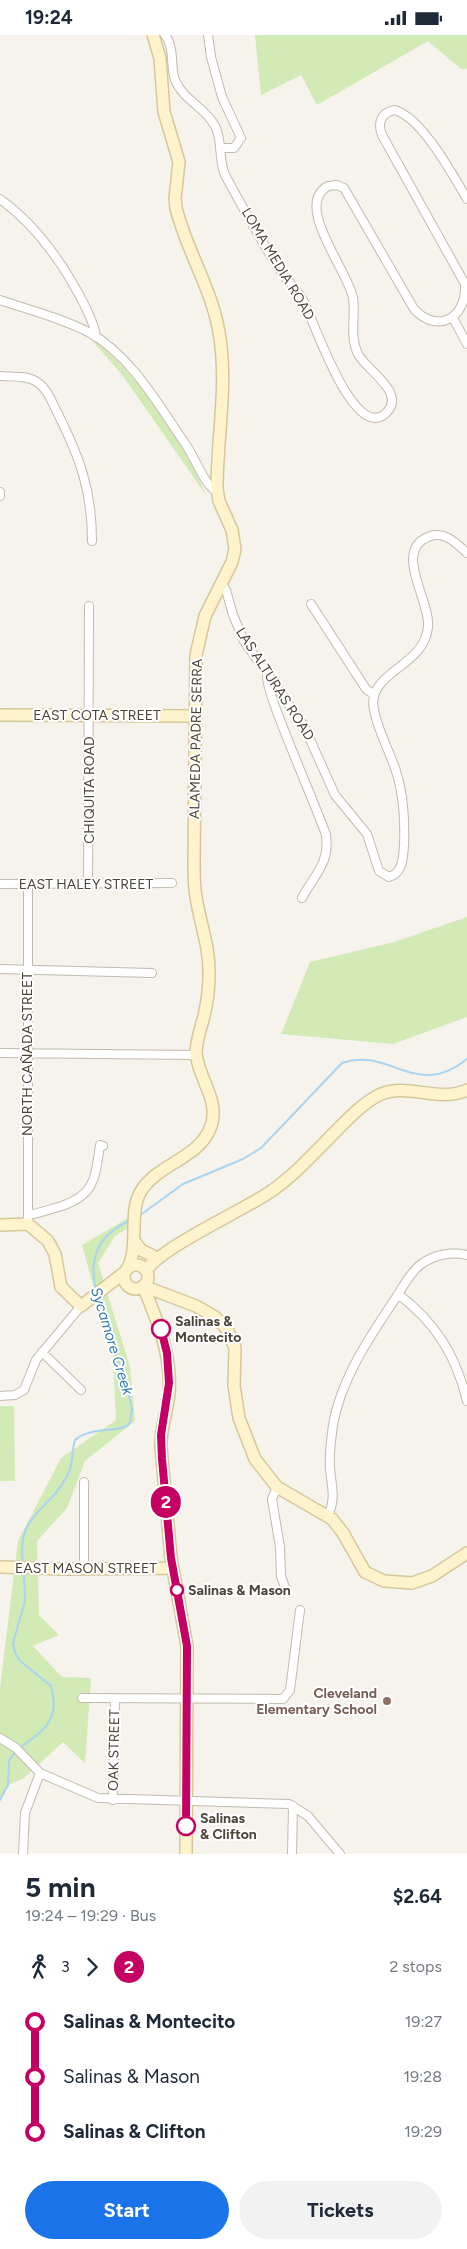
<!DOCTYPE html>
<meta charset="utf-8">
<style>
:root{--surface:#fff;--page:#f2f2f3;--text:#1f2937;--muted:#747a83;--accent:#1a73e8}
body{margin:0;font-family:Figtree,sans-serif;background:var(--page);color:var(--text);height:100vh;display:flex;flex-direction:column;font-size:19px;white-space:nowrap}
*{box-sizing:border-box;margin:0}
p{font-size:16px;color:var(--muted)}
.icon{flex:none;width:28px;height:28px;fill:none;stroke:currentColor;stroke-width:2;stroke-linecap:round;stroke-linejoin:round}
.map{position:relative;height:1819px;overflow:hidden}
.details{display:flex;flex-direction:column;background:var(--surface);flex:1}
.details>*{flex:none}
.badge{padding:0 10px;border-radius:16px;font-size:18px;line-height:32px}
.map>.badge{position:absolute;translate:-50% -50%;box-shadow:0 0 0 2px #fff}
.legs{display:flex;align-items:center;gap:8px;height:55px;padding:0 25px;font-size:16px}
.legs p{margin-inline-start:auto}
.headline{display:flex;align-items:center;justify-content:space-between;height:85px;padding:0 25px}
h1{font-size:28px;font-weight:700;line-height:38px}
.button{display:flex;gap:10px;margin-top:auto;padding:10px 25px}
.button a{flex:1;height:58px;border-radius:30px;background:var(--accent);color:#fff;font-size:20px;font-weight:700;line-height:58px;text-align:center}
.button a+a{background:var(--page);color:var(--text)}
ul{padding:0 25px;list-style:none}
li{display:flex;align-items:center;gap:18px;height:55px;font-size:19px}
li i{display:grid;place-items:center;width:8px;height:100%;margin:0 6px;background:currentColor}
li i::after{content:'';width:12px;height:12px;margin:-6px;border:4px solid;border-radius:50%;background:var(--surface)}
li p{margin-inline-start:auto}
li:first-child i{background:linear-gradient(#0000 50%,currentColor 0)}
li:last-child i{background:linear-gradient(currentColor 50%,#0000 0)}
.status{display:flex;justify-content:space-between;align-items:center;height:35px;padding:0 25px;background:var(--surface);direction:ltr}
.status svg{height:14px;fill:currentColor}
.map>svg:first-child{display:block}
.green{fill:#d2eab5}
.lines{fill:none;stroke-linecap:round;stroke-linejoin:round}
.stream{stroke:#a9d4f2;stroke-width:2}
.street-casing{stroke:#c2bbae;stroke-width:10}
.secondary-casing{stroke:#d6c79b;stroke-width:14}
.street{stroke:#fff;stroke-width:8}
.secondary{stroke:#fff3cd;stroke-width:11}
.line-1-casing{stroke:#fff;stroke-width:11}
.line-1{stroke:#c40063;stroke-width:8}
.stop-1-dot{fill:#fff;stroke:#c40063;stroke-width:2.5}
.education-dot{fill:#8d6e63;stroke:#fff;stroke-width:2}
.labels{text-anchor:middle;dominant-baseline:central;stroke-width:4;stroke-linejoin:round;paint-order:stroke}
.street-label{font-size:14px;fill:#4b4439;stroke:#fff}
.stop-label{font-size:14px;font-weight:bold;fill:#4b4439;stroke:#fff;text-anchor:start}
.education-label{font-size:14px;font-weight:bold;fill:#785e54;stroke:#fff;text-anchor:end}
.water-label{font-size:15px;font-style:italic;fill:#2e7ab2;stroke:#fff}
</style>
<div class="status"><b>19:24</b><svg viewBox="0 0 49 12"><path d="M0 12V9h3v3zM5 12V6h3v6zM10 12V3h3v9zM15 12V0h3v12zM26 1h20v11H26zM47 4h2v5h-2z"/></svg></div>
<div class="map">
<svg width="467" height="1819" viewBox="0 0 467 1819">
<rect width="100%" height="100%" fill="#f6f3ec"/>
<path class="green" d="M255 0H467V34H461L428 6 317 70 301 40 261 60Z
M91 304C138 337 184 408 206 460L123 341Z
M467 882V982L393 1009 281 999 310 927 394 907Z
M130 1182V1192L115 1201 98 1228 130 1332 135 1386 85 1426 67 1473 37 1506 39 1580 59 1600 33 1611 62 1642 91 1643 85 1728 63 1707 24 1743 8 1750 0 1765V1653L18 1506 61 1423 116 1385 113 1323 82 1210Z
M0 1371H14L15 1446H0Z"/>
<g class="lines">
<path class="stream" d="M139 1181 183 1149 243 1124 261 1113 342 1028C390 1011 416 1066 467 1024
M96 1255C88 1223 98 1200 129 1186
M23 1529C16 1477 49 1478 68 1439 74 1428 71 1417 75 1405 93 1390 120 1399 130 1388L132 1374 129 1360 98 1262
M19 1713C44 1696 61 1685 51 1651L19 1625 15 1617 13 1608 25 1566 24 1536
M0 1765 8 1750 9 1725 16 1717"/>
<defs>
<path id="street" d="M165 0C175 12 170 31 175 45 183 65 205 72 215 91 223 106 218 124 225 140 242 171 259 203 278 232 285 244 296 253 303 265 312 280 354 412 387 377 406 357 366 335 358 319 349 301 356 281 353 263 348 235 293 170 328 151L337 150 344 153 414 274C437 299 467 284 465 249L382 100C377 87 382 77 395 75 422 83 453 140 467 164
M208 0 211 22 222 62 241 103 234 113H220
M0 164C36 190 64 230 84 269 89 280 95 290 96 302
M0 265C29 275 62 283 90 298 131 321 158 369 184 407 194 420 204 450 217 457
M453 283 467 309
M0 341C12 342 26 340 37 347 48 354 52 368 58 379 80 423 92 456 92 506
M0 457V461
M221 548 226 555 233 580 244 606 304 691 335 760 367 799 379 836 389 842C403 838 403 823 404 810 405 785 404 760 396 736 389 715 378 696 374 675 366 636 424 633 428 592 431 567 393 516 428 502 444 495 456 508 467 518
M311 569 366 654 373 659
M267 640C262 650 319 777 326 800 330 829 314 840 302 863
M0 849 172 848
M28 849V1189
M88 849 89 571
M0 934 152 938
M0 1018 196 1020
M28 1180C40 1178 51 1174 62 1171 96 1159 95 1142 100 1110L103 1111
M398 1259C435 1287 456 1320 467 1366
M42 1317 81 1355
M0 1361 15 1360 24 1355 36 1325 81 1271
M84 1447V1534
M277 1452 272 1464 280 1512 281 1541 286 1555
M327 1481C337 1466 331 1449 330 1433 329 1419 331 1404 333 1390 341 1343 371 1300 397 1261 404 1250 410 1238 420 1230 433 1220 451 1216 467 1220
M82 1663 283 1664 290 1655 300 1575
M0 1703 16 1713 40 1738 98 1763 289 1769 308 1781 340 1819
M113 1765 115 1664
M23 1819 25 1778 40 1738
M292 1819 293 1771"/>
<path id="secondary" d="M0 680 195 681
M0 1190 28 1189 48 1206 55 1219 61 1252 81 1271 125 1237
M135 1207 141 1215 153 1221
M124 1242a12 12 0 1 1 24 0a12 12 0 1 1-24 0Z
M128 1233C140 1208 127 1174 143 1153 161 1128 201 1122 211 1091 220 1065 198 1043 196 1018 196 1006 201 993 204 981 207 968 209 954 209 940 210 913 200 888 196 862 194 851 194 839 194 828L196 620 205 581 232 527 235 514 232 495 219 466 217 453C217 400 229 345 218 292 210 251 186 214 176 173L175 164 179 127 164 77 160 23 153 0
M146 1236C161 1212 242 1176 270 1157 295 1140 316 1116 337 1095 350 1082 364 1067 381 1059 409 1048 439 1068 467 1055
M143 1251C158 1287 172 1320 169 1359 167 1378 160 1395 161 1413L171 1523 187 1611 186 1819
M143 1251 196 1271 215 1282 227 1294 235 1313 234 1350 239 1383 255 1424 277 1452 332 1484 343 1498 365 1537 384 1546 412 1548 432 1541 467 1518
M0 1532 65 1534 173 1533"/>
</defs>
<use href="#street" class="street-casing"/>
<use href="#secondary" class="secondary-casing"/>
<use href="#street" class="street"/>
<use href="#secondary" class="secondary"/>
</g>
<g class="lines">
<defs>
<path id="line-1" d="M161 1294 167 1318 169 1348 161 1400 162 1424 171 1523 187 1611 186 1791"/>
</defs>
<use href="#line-1" class="line-1-casing"/>
<use href="#line-1" class="line-1"/>
</g>
<g class="stop-1-dot">
<circle cx="161" cy="1294" r="9"/>
<circle cx="177" cy="1555" r="6"/>
<circle cx="186" cy="1791" r="9"/>
</g>
<circle class="education-dot" cx="387" cy="1666" r="5"/>
<g class="labels">
<g class="street-label">
<text transform="translate(278 229) rotate(59)">LOMA MEDIA ROAD</text>
<text transform="translate(275 649) rotate(57)">LAS ALTURAS ROAD</text>
<text x="97" y="680">EAST COTA STREET</text>
<text transform="translate(196 704) rotate(-89)">ALAMEDA PADRE SERRA</text>
<text transform="translate(89 755) rotate(-90)">CHIQUITA ROAD</text>
<text x="86" y="849">EAST HALEY STREET</text>
<text transform="translate(27 1019) rotate(-90)">NORTH CAÑADA STREET</text>
<text x="86" y="1533">EAST MASON STREET</text>
<text transform="translate(114 1715) rotate(-89)">OAK STREET</text>
</g>
<g class="stop-label">
<text x="175" y="1286">Salinas &amp;<tspan x="175" dy="16">Montecito</tspan></text>
<text x="188" y="1555">Salinas &amp; Mason</text>
<text x="200" y="1783">Salinas<tspan x="200" dy="16">&amp; Clifton</tspan></text>
</g>
<g class="education-label">
<text x="377" y="1658">Cleveland<tspan x="377" dy="16">Elementary School</tspan></text>
</g>
<g class="water-label">
<text transform="translate(112 1306) rotate(73)">Sycamore Creek</text>
</g>
</g>
</svg>
<b class="badge" style="left:166px;top:1467px;background:#c40063;color:#fff">2</b>
</div>
<section class="details">
<div class="headline"><div><h1>5 min</h1><p>19:24 – 19:29 · Bus</p></div><b>$2.64</b></div>
<div class="legs"><svg class="icon" aria-label="walk" viewBox="0 0 24 24"><circle cx="13" cy="4" r="2"/><path d="M13 8l-2 6 4 7M11 14l-3 7M7 12l3-4h3l4 4"/></svg>3<svg class="icon" aria-label="forward" viewBox="0 0 24 24"><path d="M9 5l7 7-7 7"/></svg><b class="badge" style="background:#c40063;color:#fff">2</b><p>2 stops</p></div>
<ul>
<li><i style="color:#c40063"></i><b>Salinas &amp; Montecito</b><p>19:27</p></li>
<li><i style="color:#c40063"></i><span>Salinas &amp; Mason</span><p>19:28</p></li>
<li><i style="color:#c40063"></i><b>Salinas &amp; Clifton</b><p>19:29</p></li>
</ul>
<div class="button"><a>Start</a><a>Tickets</a></div>
</section>
